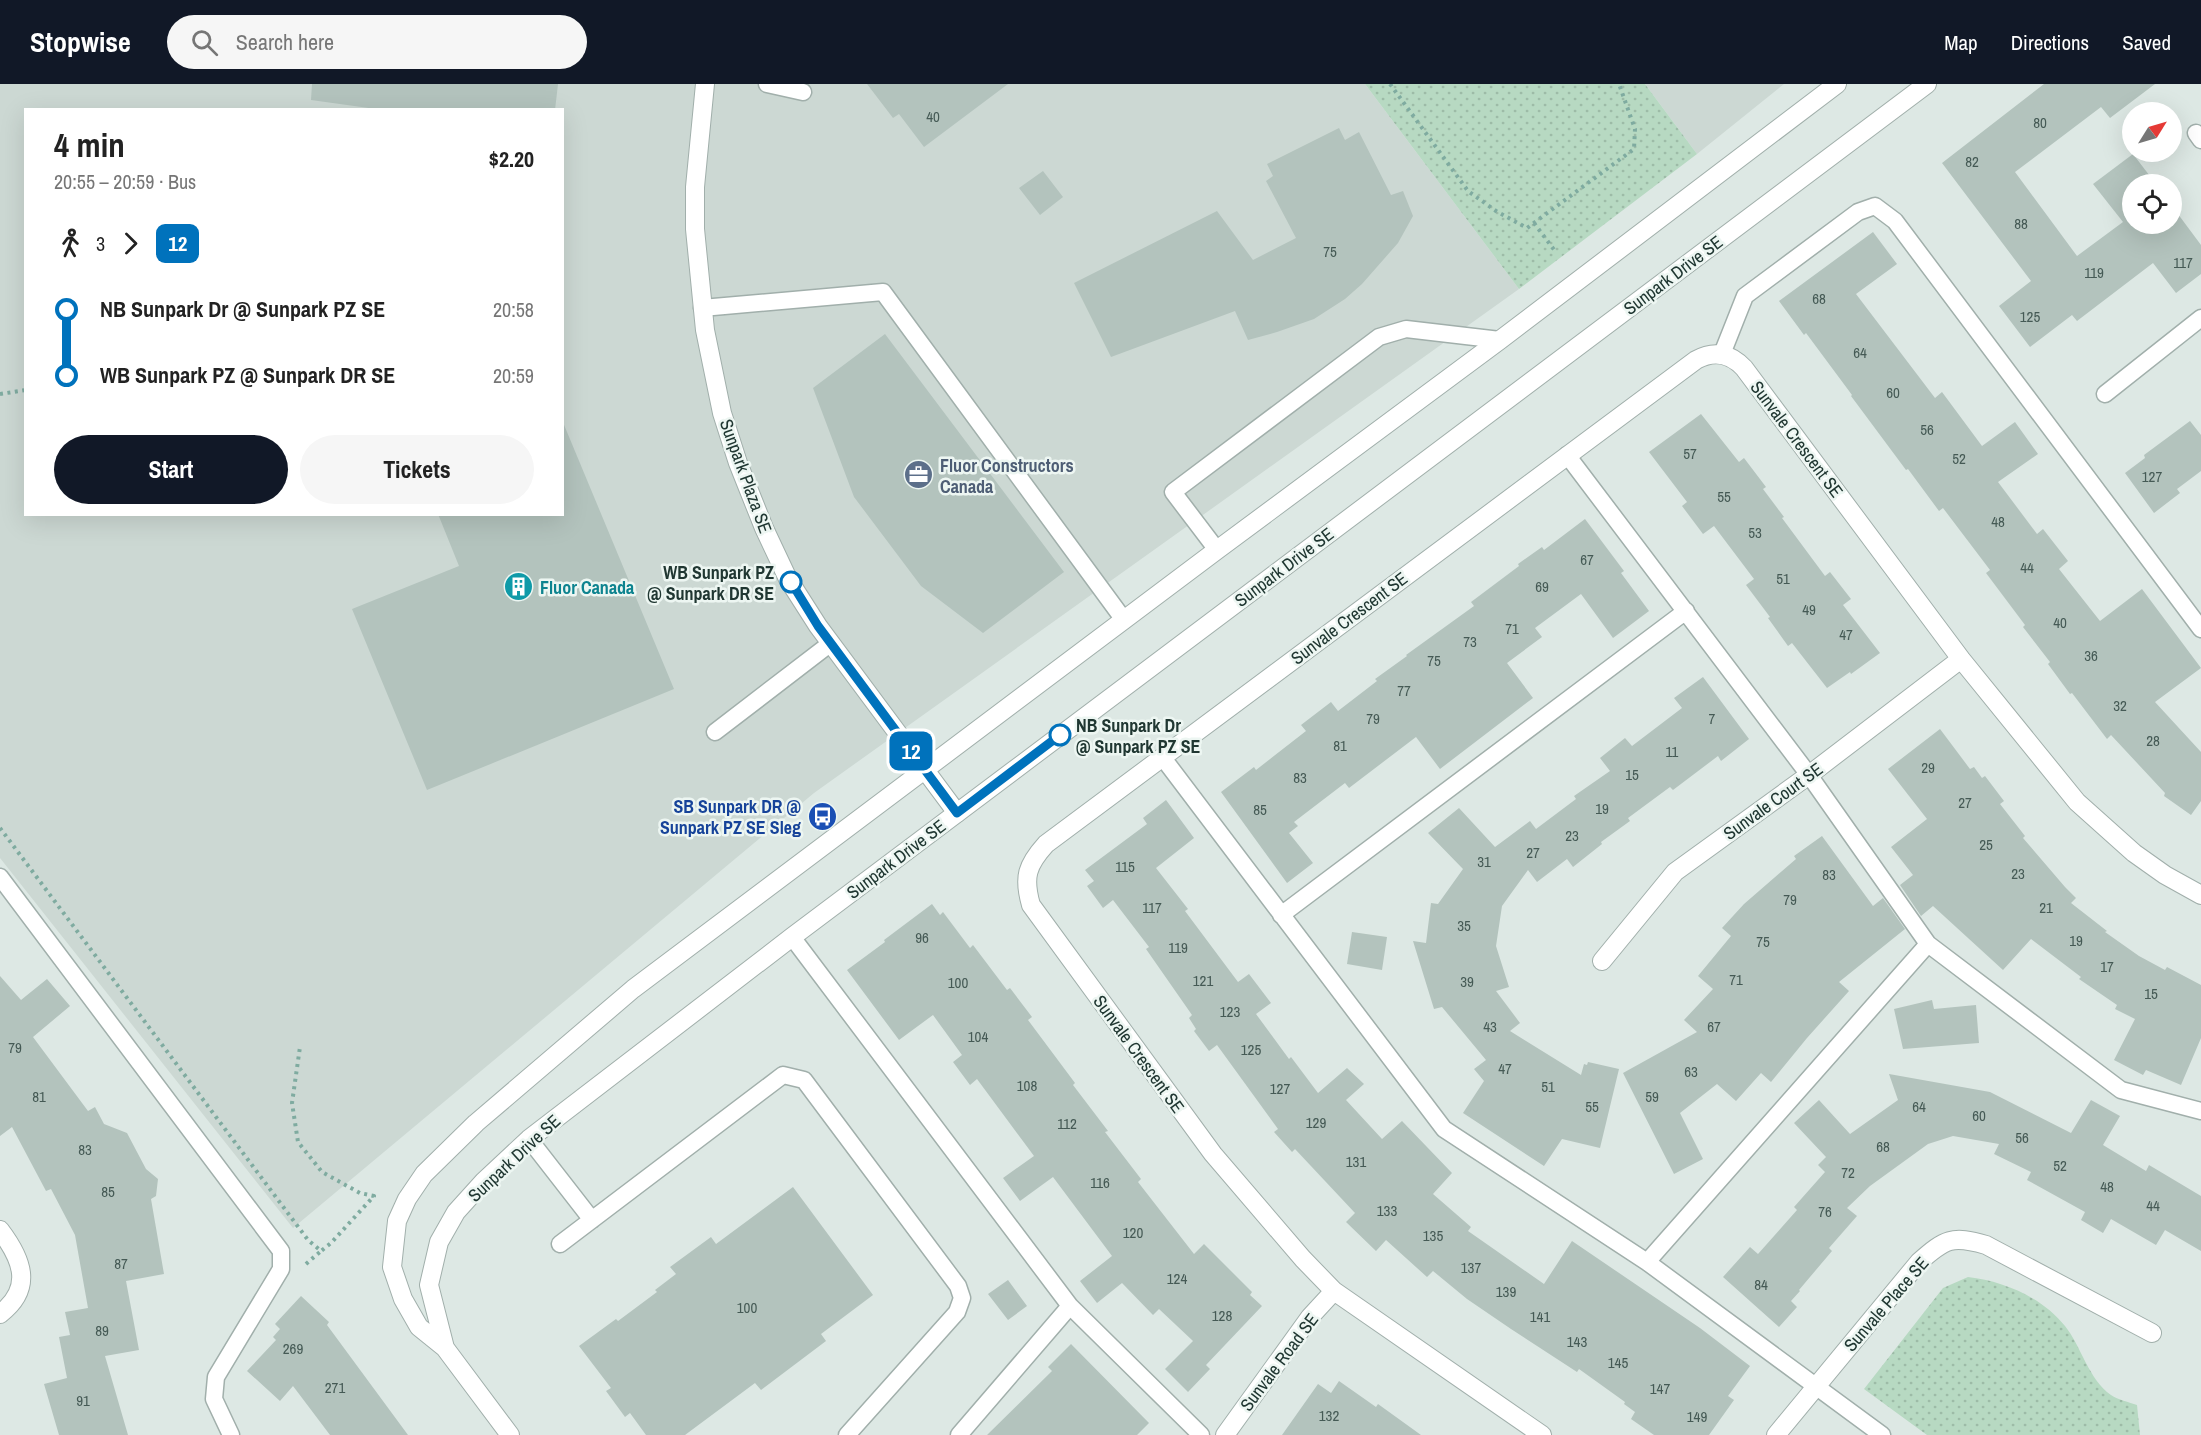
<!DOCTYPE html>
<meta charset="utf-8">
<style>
:root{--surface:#fff;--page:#f6f6f6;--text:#222;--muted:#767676;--accent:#111827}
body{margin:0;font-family:"Archivo Narrow",sans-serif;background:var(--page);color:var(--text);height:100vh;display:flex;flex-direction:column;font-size:22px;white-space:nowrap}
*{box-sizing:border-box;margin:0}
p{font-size:20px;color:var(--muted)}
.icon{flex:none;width:33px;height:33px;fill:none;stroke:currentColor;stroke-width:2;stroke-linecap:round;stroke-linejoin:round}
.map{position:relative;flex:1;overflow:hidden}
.drawer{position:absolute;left:24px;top:24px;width:540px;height:408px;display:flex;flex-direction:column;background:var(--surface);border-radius:0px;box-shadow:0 6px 24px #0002}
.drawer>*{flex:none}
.badge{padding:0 12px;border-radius:9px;font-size:21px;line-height:39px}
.needle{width:39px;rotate:53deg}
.buttons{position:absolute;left:2122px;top:18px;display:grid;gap:12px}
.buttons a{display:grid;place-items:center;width:60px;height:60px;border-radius:50%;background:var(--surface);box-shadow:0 6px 24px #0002;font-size:30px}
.map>.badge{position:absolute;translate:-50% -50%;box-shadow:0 0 0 3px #fff}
.legs{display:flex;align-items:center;gap:9px;height:66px;padding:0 30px;font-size:20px}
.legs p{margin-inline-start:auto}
.overview{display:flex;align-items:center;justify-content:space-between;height:102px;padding:0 30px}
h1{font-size:33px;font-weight:800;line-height:45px}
.button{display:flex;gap:12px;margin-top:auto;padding:12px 30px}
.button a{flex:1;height:69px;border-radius:36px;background:var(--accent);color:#fff;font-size:24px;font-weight:800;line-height:69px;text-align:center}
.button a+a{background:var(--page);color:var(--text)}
ul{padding:0 30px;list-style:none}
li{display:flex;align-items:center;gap:21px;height:66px;font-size:22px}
li i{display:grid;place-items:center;width:9px;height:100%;margin:0 8px;background:currentColor}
li i::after{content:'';width:15px;height:15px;margin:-8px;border:4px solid;border-radius:50%;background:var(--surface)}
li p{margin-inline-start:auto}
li:first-child i{background:linear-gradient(#0000 50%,currentColor 0)}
li:last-child i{background:linear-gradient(currentColor 50%,#0000 0)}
header{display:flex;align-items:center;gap:36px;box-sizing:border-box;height:84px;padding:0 30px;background:var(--accent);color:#fff}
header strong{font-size:28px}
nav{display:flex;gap:33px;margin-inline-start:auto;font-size:21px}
.search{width:420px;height:54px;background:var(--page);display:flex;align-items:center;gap:15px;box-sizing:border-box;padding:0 21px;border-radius:33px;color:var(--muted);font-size:22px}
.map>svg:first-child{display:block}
.built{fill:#ccd8d3;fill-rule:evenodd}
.green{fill:url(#green-dots)}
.building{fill:#b3c3bd}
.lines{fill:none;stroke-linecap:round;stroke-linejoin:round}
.service-casing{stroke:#a1afab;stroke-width:19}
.minor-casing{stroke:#a1afab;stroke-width:20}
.tertiary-casing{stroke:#a1afab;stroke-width:20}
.path{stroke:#7faba0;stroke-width:4;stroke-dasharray:3 4.5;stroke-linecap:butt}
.service{stroke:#fff;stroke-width:16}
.minor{stroke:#fff;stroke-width:18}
.tertiary{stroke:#fff;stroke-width:18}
.line-1-casing{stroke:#fff;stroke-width:14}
.line-1{stroke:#0072bc;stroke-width:9}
.stop-1-dot{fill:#fff;stroke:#0072bc;stroke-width:3}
.labels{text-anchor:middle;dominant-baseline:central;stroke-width:5;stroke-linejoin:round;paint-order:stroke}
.number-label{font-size:15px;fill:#455a55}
.street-label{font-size:18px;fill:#203732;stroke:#edf6f2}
.service-label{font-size:18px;font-weight:bold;fill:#4e5e75;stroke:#edf6f2;text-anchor:start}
.stop-label{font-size:18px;font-weight:bold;fill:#203732;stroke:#edf6f2;text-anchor:end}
.culture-label{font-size:18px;font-weight:bold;fill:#0d838f;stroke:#edf6f2;text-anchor:start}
.transit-label{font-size:18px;font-weight:bold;fill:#164399;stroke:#edf6f2;text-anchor:end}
</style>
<header>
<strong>Stopwise</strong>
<div class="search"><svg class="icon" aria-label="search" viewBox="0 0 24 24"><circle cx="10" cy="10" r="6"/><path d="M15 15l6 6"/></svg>Search here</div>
<nav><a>Map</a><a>Directions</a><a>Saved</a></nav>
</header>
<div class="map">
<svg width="2201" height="1351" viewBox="0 0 2201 1351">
<defs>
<pattern id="green-dots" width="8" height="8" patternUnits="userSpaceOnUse" patternTransform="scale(1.5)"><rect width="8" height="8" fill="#b7d9c2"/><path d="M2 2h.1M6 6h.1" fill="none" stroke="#9dbba7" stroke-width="1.8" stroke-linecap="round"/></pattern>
</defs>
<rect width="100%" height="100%" fill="#dde8e4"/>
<path class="built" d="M0 0H1365L1519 205 814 709 293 1144 0 774ZM26 26H562V430H26Z
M1645 0H1784L1697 70Z"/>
<path class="green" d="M1365 0H1645L1697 70 1519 205Z
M1968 1193C2003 1197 2042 1213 2065 1242 2081 1262 2089 1296 2111 1311 2118 1316 2129 1318 2137 1321L2140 1351H1927L1864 1305 1943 1204Z"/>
<path class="building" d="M312 0H558L555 26H383L311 16Z
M867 0H1008L924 63 899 30 893 34Z
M2044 0H2155L2110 34 2101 23 2015 88 2077 172 2123 138 2093 100 2133 70 2156 100H2133V140H2172V122L2201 161V190L2176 209 2153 179 2077 237 2072 231 2030 263 1999 222 2031 197 1942 79Z
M1339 44 1345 56 1359 48 1391 111 1403 107 1413 132 1398 159 1362 200 1345 215 1314 235 1277 248 1248 256 1235 227 1111 273 1074 199 1217 127 1253 176 1296 154 1266 97 1273 92 1267 80Z
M1043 87 1063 113 1040 131 1019 104Z
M1873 148 1897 180 1856 210 1935 314 1942 308 1982 362 2015 338 2038 370 1998 398 2037 450 2043 445 2068 477 2059 485 2100 537 2142 505 2201 584 2155 618 2201 668V717L2191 731 2164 712 2165 709 2111 651 2107 655 2072 609 2070 610 2048 580 2050 578 2023 543 2025 541 1986 489 1990 486 1943 424 1939 427 1908 385 1906 386 1851 312 1852 311 1806 249 1804 251 1779 217Z
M885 250 1064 488 983 549 921 502 854 413 813 304Z
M1701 330 1739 378 1744 374 1766 403 1763 405 1784 433 1782 434 1825 492 1830 488 1851 515 1843 521 1880 569 1851 590 1850 588 1827 604 1792 559 1788 562 1768 534 1770 533 1746 501 1754 495 1714 442 1703 450 1682 422 1687 418 1649 368Z
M562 336 674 605 427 706 352 525 459 482 438 430H562Z
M2190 337 2201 351V387L2177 405 2180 409 2154 429 2125 389 2145 374 2144 371Z
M1585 435 1624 487 1621 489 1649 527 1613 554 1581 510 1535 544 1542 553 1507 579 1533 614 1440 685 1416 653 1349 704 1345 699 1294 738 1298 742 1289 749 1313 779 1287 799 1221 708 1254 683 1256 686 1306 647 1301 641 1331 618 1338 627 1377 597 1375 595 1407 572 1406 571 1474 522 1471 518 1519 482 1518 480 1542 463 1544 466Z
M1703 593 1749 655 1721 677 1718 672 1673 706 1670 703 1628 734 1630 737 1601 758 1602 760 1573 783 1567 775 1537 798 1528 786 1502 822 1496 862 1509 903 1496 907 1520 939 1510 947 1581 991 1584 980 1587 981 1588 978 1619 985 1600 1064 1562 1055 1544 1082 1463 1029 1484 997 1474 985 1486 976 1442 923 1434 925 1413 857 1426 859 1431 819 1438 820 1463 785 1428 749 1459 724 1495 763 1530 737 1536 745 1576 715 1574 712 1610 687 1600 674 1625 654 1632 662 1682 624 1674 614Z
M1940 645 1970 685 1974 683 1982 694 1985 692 2004 717 2000 720 2025 752 2023 754 2065 803 2076 814 2071 819 2107 847 2105 848 2139 872 2165 886 2167 883 2201 901V954L2181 1001 2146 986 2143 991 2114 976 2135 935 2115 925 2117 921 2079 895 2081 893 2031 855 2003 886 1933 822 1921 832 1900 801 1913 791 1891 763 1927 735 1888 685Z
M1166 716 1194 754 1156 784 1188 825 1185 827 1238 898 1249 890 1271 919 1256 930 1289 975 1291 973 1318 1009 1347 984 1364 1000 1346 1016 1382 1055 1402 1037 1452 1089 1433 1110 1471 1143 1468 1147 1544 1200 1572 1157 1700 1244 1750 1282 1728 1312 1734 1316 1709 1351H1654L1631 1335 1635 1328 1624 1320 1625 1318 1579 1285 1577 1288 1511 1245 1467 1215 1433 1187 1427 1193 1386 1156 1376 1167 1346 1138 1355 1129 1295 1065 1292 1068 1274 1048 1278 1045 1217 961 1209 967 1194 947 1196 945 1189 934 1192 931 1146 865 1149 863 1113 816 1103 824 1087 802 1094 797 1085 786 1147 740 1143 734Z
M1822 752 1873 822 1883 814 1905 845 1839 898 1849 907 1807 954 1771 998 1761 989 1736 1017 1717 1000 1680 1029 1703 1075 1674 1090 1623 989 1697 948 1684 936 1713 905 1698 892 1731 852 1722 844 1744 820 1796 775 1794 772Z
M932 820 940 831 943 828 970 864 973 861 1007 906 1010 904 1032 933 1028 936 1075 999 1073 1001 1108 1047 1105 1048 1141 1095 1138 1098 1194 1170 1204 1160 1252 1208 1250 1211 1262 1222 1206 1281 1210 1285 1188 1308 1165 1285 1193 1257 1159 1225 1153 1231 1122 1199 1097 1219 1080 1197 1112 1172 1053 1093 1020 1117 1003 1094 1034 1072 977 995 970 1001 953 978 962 971 933 931 899 956 847 886 885 858 884 856Z
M1352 848 1387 853 1382 886 1347 880Z
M0 892 21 916 47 895 70 922 33 953 88 1027 95 1023 104 1040 127 1049 146 1085 158 1095 156 1112 151 1115 164 1190 126 1197 139 1266 105 1272 128 1351H59L44 1300 67 1294 59 1253 70 1251 65 1228 88 1224 75 1151 51 1105 46 1107 12 1043 0 1052Z
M1932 916 1934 925 1976 921 1979 959 1903 965 1894 925Z
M1889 990 1990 1008 2071 1049 2091 1016 2120 1032 2103 1061 2146 1087 2149 1081 2201 1112V1167L2165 1146 2156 1161 2111 1135 2103 1149 2081 1136 2085 1128 2027 1096 2031 1088 1994 1070 1999 1060 1953 1052 1928 1060 1870 1102 1847 1124 1857 1132 1829 1164 1832 1167 1799 1206 1800 1207 1791 1217 1797 1223 1779 1243 1723 1193 1750 1163 1758 1170 1797 1126 1794 1123 1825 1088 1818 1081 1826 1073 1794 1039 1819 1016 1850 1050 1898 1016Z
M793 1103 873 1211 821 1250 826 1257 761 1306 755 1299 685 1351H646L630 1329 625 1333 606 1307 611 1304 579 1262 616 1235 618 1237 657 1208 655 1206 676 1190 670 1183 711 1153 716 1160Z
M1008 1196 1027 1222 1008 1236 988 1210Z
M301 1212 329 1238 327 1241 408 1351H330L293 1302 280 1317 247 1287 276 1256 273 1253 280 1245 275 1240Z
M1071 1260 1149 1339 1137 1351H987L1052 1287 1048 1283Z
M1339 1297 1376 1323 1378 1320 1421 1351H1282L1318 1300 1331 1309Z"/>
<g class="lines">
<defs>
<path id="service" d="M767 0 803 8
M2196 49 2201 56
M702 224 883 208 1124 536
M1722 270 1745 212 1858 128 1875 122 1895 137 2201 545
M2105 310 2201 234
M1567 371 1809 691 1928 860 2121 1006 2201 1027
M1217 466 1173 408 1379 253 1406 245 1500 256
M715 648 831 559
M1163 674 1444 1045 1647 1178 1882 1351
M0 793 281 1167V1185L216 1293 214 1315 231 1351
M1281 831 1686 527
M792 853 1070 1222 1201 1351
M529 1055 592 1136
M560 1160 783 991 804 996 958 1202 962 1214 957 1228 847 1351
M1647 1178 1928 860
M959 1351 1070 1222"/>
<path id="minor" d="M705 0 695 103V145L705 246 722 329 738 379 764 444 788 495 818 542 957 729
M1602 877 1675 788 1809 691 1961 575
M0 1146C22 1175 34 1204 0 1230
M1225 1351 1310 1233 1334 1207
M1542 1351 1334 1207 1303 1175 1213 1070 1031 821C1023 793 1027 781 1046 760L1696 276C1714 266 1730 269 1744 284L1961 575 2077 718 2134 769 2165 791 2201 811
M1776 1351 1919 1178C1945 1155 1952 1151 1986 1161L2152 1249"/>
<path id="tertiary" d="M445 1264 429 1201 439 1158 456 1128 484 1097 529 1055 792 853 1927 0
M510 1351 445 1264 419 1243 403 1215 392 1183 397 1137 407 1115 424 1090 476 1039 633 905 1217 466 1500 256 1837 0"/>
</defs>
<use href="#service" class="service-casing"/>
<use href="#minor" class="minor-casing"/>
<use href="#tertiary" class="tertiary-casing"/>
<path class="path" d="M1390 0 1468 107 1496 127 1527 144 1634 65 1635 45 1619 0
M1534 139 1555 167
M0 310 26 306
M0 744 308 1156 321 1167 331 1159 374 1112 360 1109 322 1088 298 1058 292 1019 300 963
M306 1180 321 1167"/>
<use href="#service" class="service"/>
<use href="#minor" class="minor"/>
<use href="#tertiary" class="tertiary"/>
</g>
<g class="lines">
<defs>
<path id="line-1" d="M791 498 818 542 957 729 1060 651"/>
</defs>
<use href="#line-1" class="line-1-casing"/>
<use href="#line-1" class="line-1"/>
</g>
<defs>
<symbol id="office-disc" viewBox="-11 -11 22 22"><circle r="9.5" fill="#5c6f8a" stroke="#edf6f2"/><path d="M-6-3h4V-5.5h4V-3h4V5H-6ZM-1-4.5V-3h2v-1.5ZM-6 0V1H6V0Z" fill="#fff"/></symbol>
<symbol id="building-disc" viewBox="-11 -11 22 22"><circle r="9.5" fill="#0f9aa8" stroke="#edf6f2"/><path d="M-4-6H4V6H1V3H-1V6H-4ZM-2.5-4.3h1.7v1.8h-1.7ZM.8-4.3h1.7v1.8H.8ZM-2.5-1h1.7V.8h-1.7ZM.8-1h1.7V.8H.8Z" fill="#fff"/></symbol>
<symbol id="bus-disc" viewBox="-11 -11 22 22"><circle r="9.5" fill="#1a4fb4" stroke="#edf6f2"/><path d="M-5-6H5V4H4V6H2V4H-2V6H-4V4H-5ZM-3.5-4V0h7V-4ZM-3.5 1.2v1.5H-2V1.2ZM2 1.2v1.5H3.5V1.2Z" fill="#fff"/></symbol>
</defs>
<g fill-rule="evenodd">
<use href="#office-disc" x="902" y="374" width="33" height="33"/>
<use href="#building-disc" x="502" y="486" width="33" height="33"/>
<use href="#bus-disc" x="806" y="716" width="33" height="33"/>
</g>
<g class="stop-1-dot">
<circle cx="791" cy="498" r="10"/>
<circle cx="1060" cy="651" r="10"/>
</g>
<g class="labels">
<g class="number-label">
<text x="933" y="32">40</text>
<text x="2040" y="38">80</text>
<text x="1972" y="77">82</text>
<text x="2021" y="139">88</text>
<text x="1330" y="167">75</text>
<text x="2183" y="178">117</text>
<text x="2094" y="188">119</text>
<text x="1819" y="214">68</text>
<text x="2030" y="232">125</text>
<text x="1860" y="268">64</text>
<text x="1893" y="308">60</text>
<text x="1927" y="345">56</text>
<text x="1690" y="369">57</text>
<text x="1959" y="374">52</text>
<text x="2152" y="392">127</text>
<text x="1724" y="412">55</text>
<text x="1998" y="437">48</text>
<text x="1755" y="448">53</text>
<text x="1587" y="475">67</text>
<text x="2027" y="483">44</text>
<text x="1783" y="494">51</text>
<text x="1542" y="502">69</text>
<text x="1809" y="525">49</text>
<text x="2060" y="538">40</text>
<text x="1512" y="544">71</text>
<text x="1846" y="550">47</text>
<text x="1470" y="557">73</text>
<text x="2091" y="571">36</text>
<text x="1434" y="576">75</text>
<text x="1404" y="606">77</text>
<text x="2120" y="621">32</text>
<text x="1373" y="634">79</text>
<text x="1712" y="634">7</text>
<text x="2153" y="656">28</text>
<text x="1340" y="661">81</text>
<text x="1672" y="667">11</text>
<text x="1928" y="683">29</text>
<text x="1632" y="690">15</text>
<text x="1300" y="693">83</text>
<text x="1965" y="718">27</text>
<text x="1602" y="724">19</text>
<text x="1260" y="725">85</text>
<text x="1572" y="751">23</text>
<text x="1986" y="760">25</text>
<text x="1533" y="768">27</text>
<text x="1484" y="777">31</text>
<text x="1125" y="782">115</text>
<text x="2018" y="789">23</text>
<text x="1829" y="790">83</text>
<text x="1790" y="815">79</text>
<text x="1152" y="823">117</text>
<text x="2046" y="823">21</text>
<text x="1464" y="841">35</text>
<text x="922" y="853">96</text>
<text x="2076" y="856">19</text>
<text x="1763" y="857">75</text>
<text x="1178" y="863">119</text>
<text x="2107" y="882">17</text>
<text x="1736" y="895">71</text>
<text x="1203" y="896">121</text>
<text x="1467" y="897">39</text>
<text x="958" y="898">100</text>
<text x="2151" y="909">15</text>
<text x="1230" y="927">123</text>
<text x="1490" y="942">43</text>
<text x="1714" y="942">67</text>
<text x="978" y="952">104</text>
<text x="15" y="963">79</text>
<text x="1251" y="965">125</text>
<text x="1505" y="984">47</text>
<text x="1691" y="987">63</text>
<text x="1027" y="1001">108</text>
<text x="1548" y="1002">51</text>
<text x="1280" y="1004">127</text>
<text x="39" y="1012">81</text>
<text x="1652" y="1012">59</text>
<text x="1592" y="1022">55</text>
<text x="1919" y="1022">64</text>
<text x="1979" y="1031">60</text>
<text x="1316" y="1038">129</text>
<text x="1067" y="1039">112</text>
<text x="2022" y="1053">56</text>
<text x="1883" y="1062">68</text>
<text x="85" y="1065">83</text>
<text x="1356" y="1077">131</text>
<text x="2060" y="1081">52</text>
<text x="1848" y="1088">72</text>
<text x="1100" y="1098">116</text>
<text x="2107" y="1102">48</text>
<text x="108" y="1107">85</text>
<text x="2153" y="1121">44</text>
<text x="1387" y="1126">133</text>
<text x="1825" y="1127">76</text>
<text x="1133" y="1148">120</text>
<text x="1433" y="1151">135</text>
<text x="121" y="1179">87</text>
<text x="1471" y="1183">137</text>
<text x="1177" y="1194">124</text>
<text x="1761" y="1200">84</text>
<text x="1506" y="1207">139</text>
<text x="747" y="1223">100</text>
<text x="1222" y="1231">128</text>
<text x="1540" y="1232">141</text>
<text x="102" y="1246">89</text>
<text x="1577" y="1257">143</text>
<text x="293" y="1264">269</text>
<text x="1618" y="1278">145</text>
<text x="335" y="1303">271</text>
<text x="1660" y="1304">147</text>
<text x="83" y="1316">91</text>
<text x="1329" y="1331">132</text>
<text x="1697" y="1332">149</text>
</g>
<g class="street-label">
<text transform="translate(1673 191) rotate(-37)">Sunpark Drive SE</text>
<text transform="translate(1797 355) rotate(53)">Sunvale Crescent SE</text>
<text transform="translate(746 392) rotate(70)">Sunpark Plaza SE</text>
<text transform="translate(1284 483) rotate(-37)">Sunpark Drive SE</text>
<text transform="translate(1349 534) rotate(-37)">Sunvale Crescent SE</text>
<text transform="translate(1773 717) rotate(-36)">Sunvale Court SE</text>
<text transform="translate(896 775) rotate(-37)">Sunpark Drive SE</text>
<text transform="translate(1139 970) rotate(54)">Sunvale Crescent SE</text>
<text transform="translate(514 1074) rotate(-43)">Sunpark Drive SE</text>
<text transform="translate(1886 1220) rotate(-49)">Sunvale Place SE</text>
<text transform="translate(1279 1278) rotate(-53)">Sunvale Road SE</text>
</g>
<g class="service-label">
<text x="940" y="381">Fluor Constructors<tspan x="940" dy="21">Canada</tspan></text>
</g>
<g class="stop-label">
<text x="774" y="488">WB Sunpark PZ<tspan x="774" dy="21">@ Sunpark DR SE</tspan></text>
<text x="1076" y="641" text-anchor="start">NB Sunpark Dr<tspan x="1076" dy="21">@ Sunpark PZ SE</tspan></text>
</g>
<g class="culture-label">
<text x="540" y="503">Fluor Canada</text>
</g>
<g class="transit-label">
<text x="801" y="722">SB Sunpark DR @<tspan x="801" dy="21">Sunpark PZ SE Sleg</tspan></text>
</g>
</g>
</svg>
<div class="buttons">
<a><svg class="needle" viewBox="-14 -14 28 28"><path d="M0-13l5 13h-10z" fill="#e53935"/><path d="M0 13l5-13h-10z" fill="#767676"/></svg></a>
<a><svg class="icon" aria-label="locate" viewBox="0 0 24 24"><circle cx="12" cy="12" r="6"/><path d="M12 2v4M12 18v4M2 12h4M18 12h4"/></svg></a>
</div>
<b class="badge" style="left:911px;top:667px;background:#0072bc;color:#fff">12</b>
<section class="drawer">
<div class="overview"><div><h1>4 min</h1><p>20:55 – 20:59 · Bus</p></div><b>$2.20</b></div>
<div class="legs"><svg class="icon" aria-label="walk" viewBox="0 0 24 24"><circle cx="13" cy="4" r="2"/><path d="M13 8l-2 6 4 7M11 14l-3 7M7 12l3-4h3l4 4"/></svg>3<svg class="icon" aria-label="forward" viewBox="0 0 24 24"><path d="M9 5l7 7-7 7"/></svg><b class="badge" style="background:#0072bc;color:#fff">12</b></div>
<ul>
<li><i style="color:#0072bc"></i><b>NB Sunpark Dr @ Sunpark PZ SE</b><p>20:58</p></li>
<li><i style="color:#0072bc"></i><b>WB Sunpark PZ @ Sunpark DR SE</b><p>20:59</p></li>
</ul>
<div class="button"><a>Start</a><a>Tickets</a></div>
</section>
</div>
